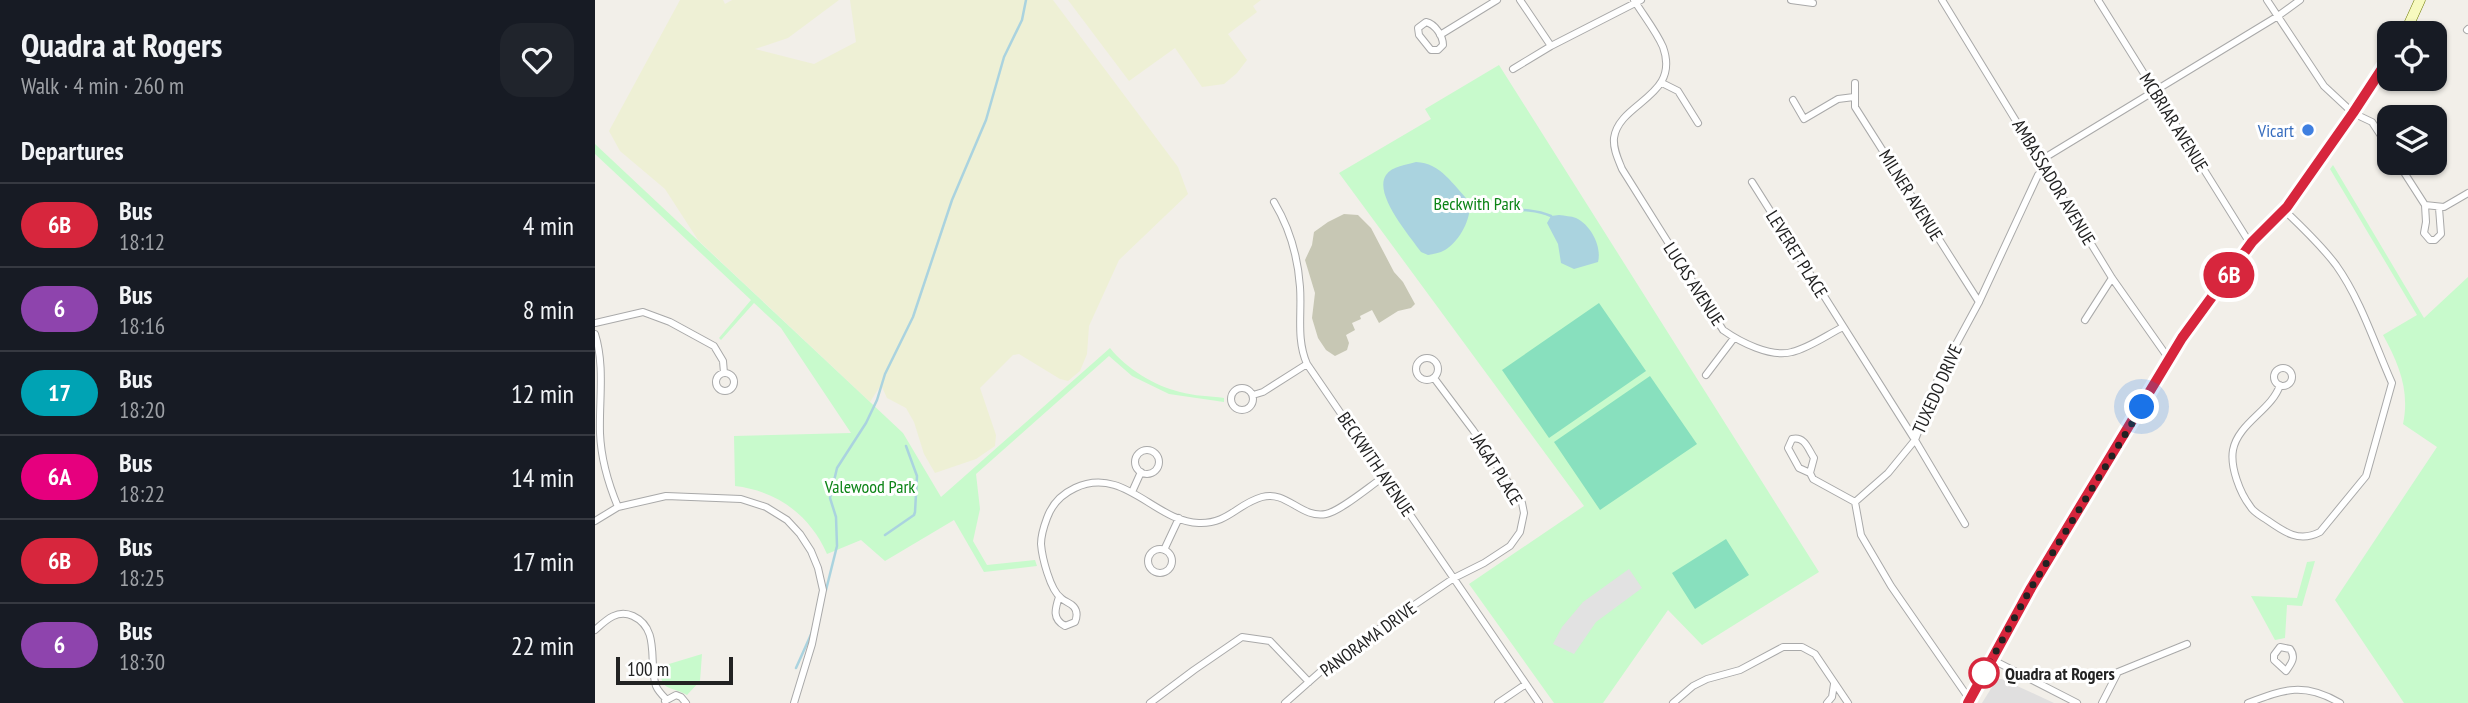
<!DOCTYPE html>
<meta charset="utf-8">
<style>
:root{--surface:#171b24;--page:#20242c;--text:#f1f3f6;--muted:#9ea1a6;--line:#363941}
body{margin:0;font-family:"PT Sans Narrow",sans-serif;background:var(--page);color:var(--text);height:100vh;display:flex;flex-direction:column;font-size:26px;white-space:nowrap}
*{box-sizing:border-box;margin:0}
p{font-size:23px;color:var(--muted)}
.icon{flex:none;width:38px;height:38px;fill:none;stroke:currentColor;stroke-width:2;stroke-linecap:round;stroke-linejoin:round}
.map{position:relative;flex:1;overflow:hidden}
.sheet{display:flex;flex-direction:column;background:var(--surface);width:595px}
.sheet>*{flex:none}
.badge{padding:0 14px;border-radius:23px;font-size:24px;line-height:46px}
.tools{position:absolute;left:1782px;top:21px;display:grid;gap:14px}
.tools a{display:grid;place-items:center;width:70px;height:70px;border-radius:14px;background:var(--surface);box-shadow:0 2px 5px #0004;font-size:35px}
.scale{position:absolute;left:21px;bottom:18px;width:117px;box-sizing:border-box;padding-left:7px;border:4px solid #222;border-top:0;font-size:19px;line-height:24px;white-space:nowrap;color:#222;-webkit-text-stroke:5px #fff;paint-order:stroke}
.you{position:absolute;width:35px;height:35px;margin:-18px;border:5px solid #fff;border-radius:50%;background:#1a73e8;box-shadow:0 0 0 10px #1a73e833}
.map>.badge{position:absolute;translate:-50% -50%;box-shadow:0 0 0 4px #fff}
h2{padding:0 21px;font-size:26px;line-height:63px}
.round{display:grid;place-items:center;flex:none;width:74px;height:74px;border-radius:21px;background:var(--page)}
.head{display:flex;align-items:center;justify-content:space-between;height:119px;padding:0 21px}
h1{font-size:33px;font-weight:600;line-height:52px}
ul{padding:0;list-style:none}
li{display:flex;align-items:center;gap:21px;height:84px;padding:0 21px;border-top:2px solid var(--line)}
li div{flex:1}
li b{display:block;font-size:26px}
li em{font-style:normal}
li .badge{min-width:77px;font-weight:700;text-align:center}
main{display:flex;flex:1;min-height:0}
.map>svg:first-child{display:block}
.residential{fill:#e0dfdf}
.construction{fill:#c7c7b4}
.farmland{fill:#eef0d5}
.park{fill:#c8facc}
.pitch{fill:#88e0be}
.parking{fill:#e2e2e2}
.water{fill:#aad3df}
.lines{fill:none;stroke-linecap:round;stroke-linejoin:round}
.stream{stroke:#aad3df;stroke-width:2.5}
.minor-casing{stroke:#a9a9a9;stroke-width:8}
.secondary-casing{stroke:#707d05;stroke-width:11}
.minor{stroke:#fff;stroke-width:6}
.secondary{stroke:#f7fabf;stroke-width:10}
.line-casing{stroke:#fff;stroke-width:16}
.line{stroke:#d7263d;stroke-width:10}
.walk{stroke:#222;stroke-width:7;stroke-dasharray:0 12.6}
.shop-dot{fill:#3f7fe0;stroke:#fff;stroke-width:2.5}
.stop-dot{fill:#fff;stroke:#d7263d;stroke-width:3.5}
.labels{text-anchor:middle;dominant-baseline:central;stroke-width:6;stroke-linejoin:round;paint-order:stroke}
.street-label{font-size:18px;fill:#222;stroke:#fff}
.shop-label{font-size:18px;fill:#366cbe;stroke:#fff;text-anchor:end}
.park-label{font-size:18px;fill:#0c8416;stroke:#fff}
.stop-label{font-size:18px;font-weight:bold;fill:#222;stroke:#fff;text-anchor:start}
</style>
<main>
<section class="sheet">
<div class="head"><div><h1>Quadra at Rogers</h1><p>Walk · 4 min · 260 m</p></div><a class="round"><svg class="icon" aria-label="heart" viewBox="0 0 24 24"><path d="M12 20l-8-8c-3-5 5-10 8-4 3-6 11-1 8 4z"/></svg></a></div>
<h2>Departures</h2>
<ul>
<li><span class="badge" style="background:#d7263d;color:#fff">6B</span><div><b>Bus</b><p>18:12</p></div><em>4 min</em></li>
<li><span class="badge" style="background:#8e44ad;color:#fff">6</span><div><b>Bus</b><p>18:16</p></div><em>8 min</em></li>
<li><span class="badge" style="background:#00a3b4;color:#fff">17</span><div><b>Bus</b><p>18:20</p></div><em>12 min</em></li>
<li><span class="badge" style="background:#e6007e;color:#fff">6A</span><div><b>Bus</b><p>18:22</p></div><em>14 min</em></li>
<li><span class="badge" style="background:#d7263d;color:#fff">6B</span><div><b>Bus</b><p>18:25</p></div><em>17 min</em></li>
<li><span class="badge" style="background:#8e44ad;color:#fff">6</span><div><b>Bus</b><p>18:30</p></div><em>22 min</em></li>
</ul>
</section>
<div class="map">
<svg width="1873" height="703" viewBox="0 0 1873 703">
<rect width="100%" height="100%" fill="#f2efe9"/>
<path class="residential" d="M1402 679H1407L1459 703H1387Z"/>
<path class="construction" d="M749 214 763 215 776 228 799 272 808 282 820 304 816 308 803 311 784 323 777 310 765 316 766 319 757 323 760 330 751 335 754 343 752 350 740 356 731 350 723 338 717 318 720 293 710 260 717 245 719 232 733 222Z"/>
<path class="farmland" d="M85 0H128L130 4 137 0H244L193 38 160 49 219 64 261 42 255 0H458L583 167 593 194 524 260 494 326 492 354 485 371 473 381 465 379 424 354 418 355 385 388 401 435 400 446 381 459 340 473 329 454 319 422 311 408 292 398 286 385 275 402 103 240 70 189 25 151 14 131Z
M473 0H666L658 6 662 12 633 34 652 60 642 73 629 84 607 87 580 48 534 81Z"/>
<path class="park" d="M904 65 1224 572 1107 645 1073 610 1008 703H959L874 584 989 506 744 173 836 119 830 109Z
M0 144 308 433 346 497 515 348C532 369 558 385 585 392 599 396 615 396 629 398V402L574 394 537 376 514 356 381 474 385 509 378 541 392 565 440 560 442 566 389 572 359 520 290 561 266 540 232 554C215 515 182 491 140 486L139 436 256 433 186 328 159 303 126 340 124 338 156 300 0 154Z
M1738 165 1829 318 1873 277V703H1809L1740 600 1842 447 1808 424C1815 391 1804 364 1788 335L1822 315 1735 169Z
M1720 561 1707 606 1692 605 1690 638 1680 640 1656 596 1702 598 1712 562Z
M107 654 105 681 92 695C74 685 67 693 64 667Z"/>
<path class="pitch" d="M1004 303 1051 371 954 438 907 370Z
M1055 376 1102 444 1005 510 959 442Z
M1131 539 1154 575 1100 609 1077 573Z"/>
<path class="parking" d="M1034 569 1047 588 1001 622 979 654 958 644 967 627 988 602Z"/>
<path class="water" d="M821 162C846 163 858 185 874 201 878 217 864 242 850 250 845 253 838 254 833 255L826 252C815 236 778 194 791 175 797 166 812 165 821 162Z
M964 215C970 216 976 216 981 218 996 225 1007 247 1003 262L979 269 966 263 963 244 952 223 956 216Z"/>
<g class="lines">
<path class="stream" d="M876 206C903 213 930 205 956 216
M290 535 319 515 320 512 322 476 311 446
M231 590 242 546 241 517 235 498 242 468 271 423 282 400 290 374 318 317 357 200 391 120 409 57 427 20 431 0
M201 668 218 630"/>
<defs>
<path id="minor" d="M925 0 956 46
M1039 0C1048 15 1061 31 1068 47 1086 97 1024 102 1019 138 1018 149 1023 159 1027 169L1128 330C1145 342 1176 358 1197 352 1214 348 1232 335 1248 327
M1196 0 1218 3
M1347 0 1517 278 1574 359
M1503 0 1656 245
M1672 0 1729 86 1758 113 1777 122 1794 148
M831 22C840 24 848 36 848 45L843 50H836L824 35 823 28Z
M1872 30 1873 29
M845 35 902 0
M918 69 956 46 1046 0
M1067 83 1083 91 1103 123
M1260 83V107L1384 302
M1198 100 1209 119 1243 99 1259 97
M1446 160 1683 16 1705 0
M1803 163 1830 205 1849 207 1873 193
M1157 182 1320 440 1370 524
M679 202C694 227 703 258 705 287 707 313 701 339 712 364L944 703
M1830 205 1831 222 1829 233 1835 240H1840L1846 234 1844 208
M1490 320 1517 278
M0 323 48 312 75 322 119 346 128 361 129 373
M0 334C10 366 4 400 5 433 6 459 13 483 23 507
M821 369a11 11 0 1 1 22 0a11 11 0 1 1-22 0Z
M1679 377a9 9 0 1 1 18 0a9 9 0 1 1-18 0Z
M121 382a9 9 0 1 1 18 0a9 9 0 1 1-18 0Z
M1111 375 1139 338
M1685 385C1677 410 1643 423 1638 450 1635 467 1645 493 1655 506 1658 512 1666 516 1672 520 1689 532 1704 543 1725 532L1771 476 1797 383C1780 345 1766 300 1741 265 1726 245 1707 227 1689 210
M636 399a11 11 0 1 1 22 0a11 11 0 1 1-22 0Z
M658 395 668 392 712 364
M540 462a12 12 0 1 1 24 0a12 12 0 1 1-24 0Z
M1215 473 1219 458C1213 449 1210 436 1197 439L1193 448 1204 468 1215 473 1218 479 1260 502
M537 492 546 472
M0 521 23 507 71 496 146 499 171 507 192 520 205 534 216 551 223 568 228 590 217 644 199 703
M553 561a12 12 0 1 1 24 0a12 12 0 1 1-24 0Z
M569 550 584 518
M464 597C460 609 457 619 470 626L480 622C482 617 483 612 479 607 476 603 470 602 466 598 455 590 447 557 446 544 446 535 449 526 452 518 457 504 467 494 480 488 529 465 560 522 604 523 633 524 642 504 667 497 692 490 706 519 731 514 746 511 776 485 790 476
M0 630C11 620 22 609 38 616 66 629 53 663 61 686 63 691 67 695 71 699
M1685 647 1695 649C1701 657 1697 663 1691 671L1679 660V655Z
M1396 659 1482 703
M1375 700 1296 586 1266 535 1260 502 1293 473 1320 440 1345 374 1384 302 1443 175 1451 169
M70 701 81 695 86 697 91 703
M555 703 599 670 647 637 675 641 714 682
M690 703 741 658 859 578 889 563 915 546 925 532 929 513 927 503 878 430 839 378
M903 703 931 684
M1078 703 1098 686 1112 679 1145 670 1188 647H1207L1220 654 1253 703
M1232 703 1237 697 1239 684
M1507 703 1523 672 1592 644
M1653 703C1690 689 1709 682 1745 703"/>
<path id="secondary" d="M1810 33 1825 0
M1373 703 1424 609 1587 338 1657 242 1692 207 1758 113 1794 59"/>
</defs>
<use href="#minor" class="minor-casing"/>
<use href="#secondary" class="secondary-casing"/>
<use href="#minor" class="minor"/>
<use href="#secondary" class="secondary"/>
</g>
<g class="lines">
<defs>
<path id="line" d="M1373 703 1436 588 1587 338 1657 242 1692 207 1758 113 1794 58"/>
</defs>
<use href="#line" class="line-casing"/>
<use href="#line" class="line"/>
<path class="walk" d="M1389 673 1436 588 1547 407"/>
</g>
<circle class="shop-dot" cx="1713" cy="130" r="7"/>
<circle class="stop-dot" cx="1389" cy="673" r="14"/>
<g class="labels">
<g class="street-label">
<text transform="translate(1579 122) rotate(58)">MCBRIAR AVENUE</text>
<text transform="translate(1459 182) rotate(59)">AMBASSADOR AVENUE</text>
<text transform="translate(1316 195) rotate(58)">MILNER AVENUE</text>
<text transform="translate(1202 254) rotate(58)">LEVERET PLACE</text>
<text transform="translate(1099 284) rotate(57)">LUCAS AVENUE</text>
<text transform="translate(1342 389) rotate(-66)">TUXEDO DRIVE</text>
<text transform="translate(781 464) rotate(56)">BECKWITH AVENUE</text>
<text transform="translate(902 469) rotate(58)">JAGAT PLACE</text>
<text transform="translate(773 639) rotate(-36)">PANORAMA DRIVE</text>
</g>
<g class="shop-label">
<text x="1699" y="130">Vicart</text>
</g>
<g class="park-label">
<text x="882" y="203">Beckwith Park</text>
<text x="275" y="486">Valewood Park</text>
</g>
<g class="stop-label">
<text x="1410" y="673">Quadra at Rogers</text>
</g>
</g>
</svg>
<div class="tools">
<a><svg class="icon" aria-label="locate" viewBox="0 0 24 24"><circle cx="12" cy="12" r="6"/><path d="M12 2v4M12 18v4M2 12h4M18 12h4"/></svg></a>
<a><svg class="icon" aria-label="layers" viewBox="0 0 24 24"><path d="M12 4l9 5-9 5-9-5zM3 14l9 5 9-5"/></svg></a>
</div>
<div class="scale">100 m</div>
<div class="you" style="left:1547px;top:407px"></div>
<b class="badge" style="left:1634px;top:275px;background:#d7263d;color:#fff">6B</b>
</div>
</main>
